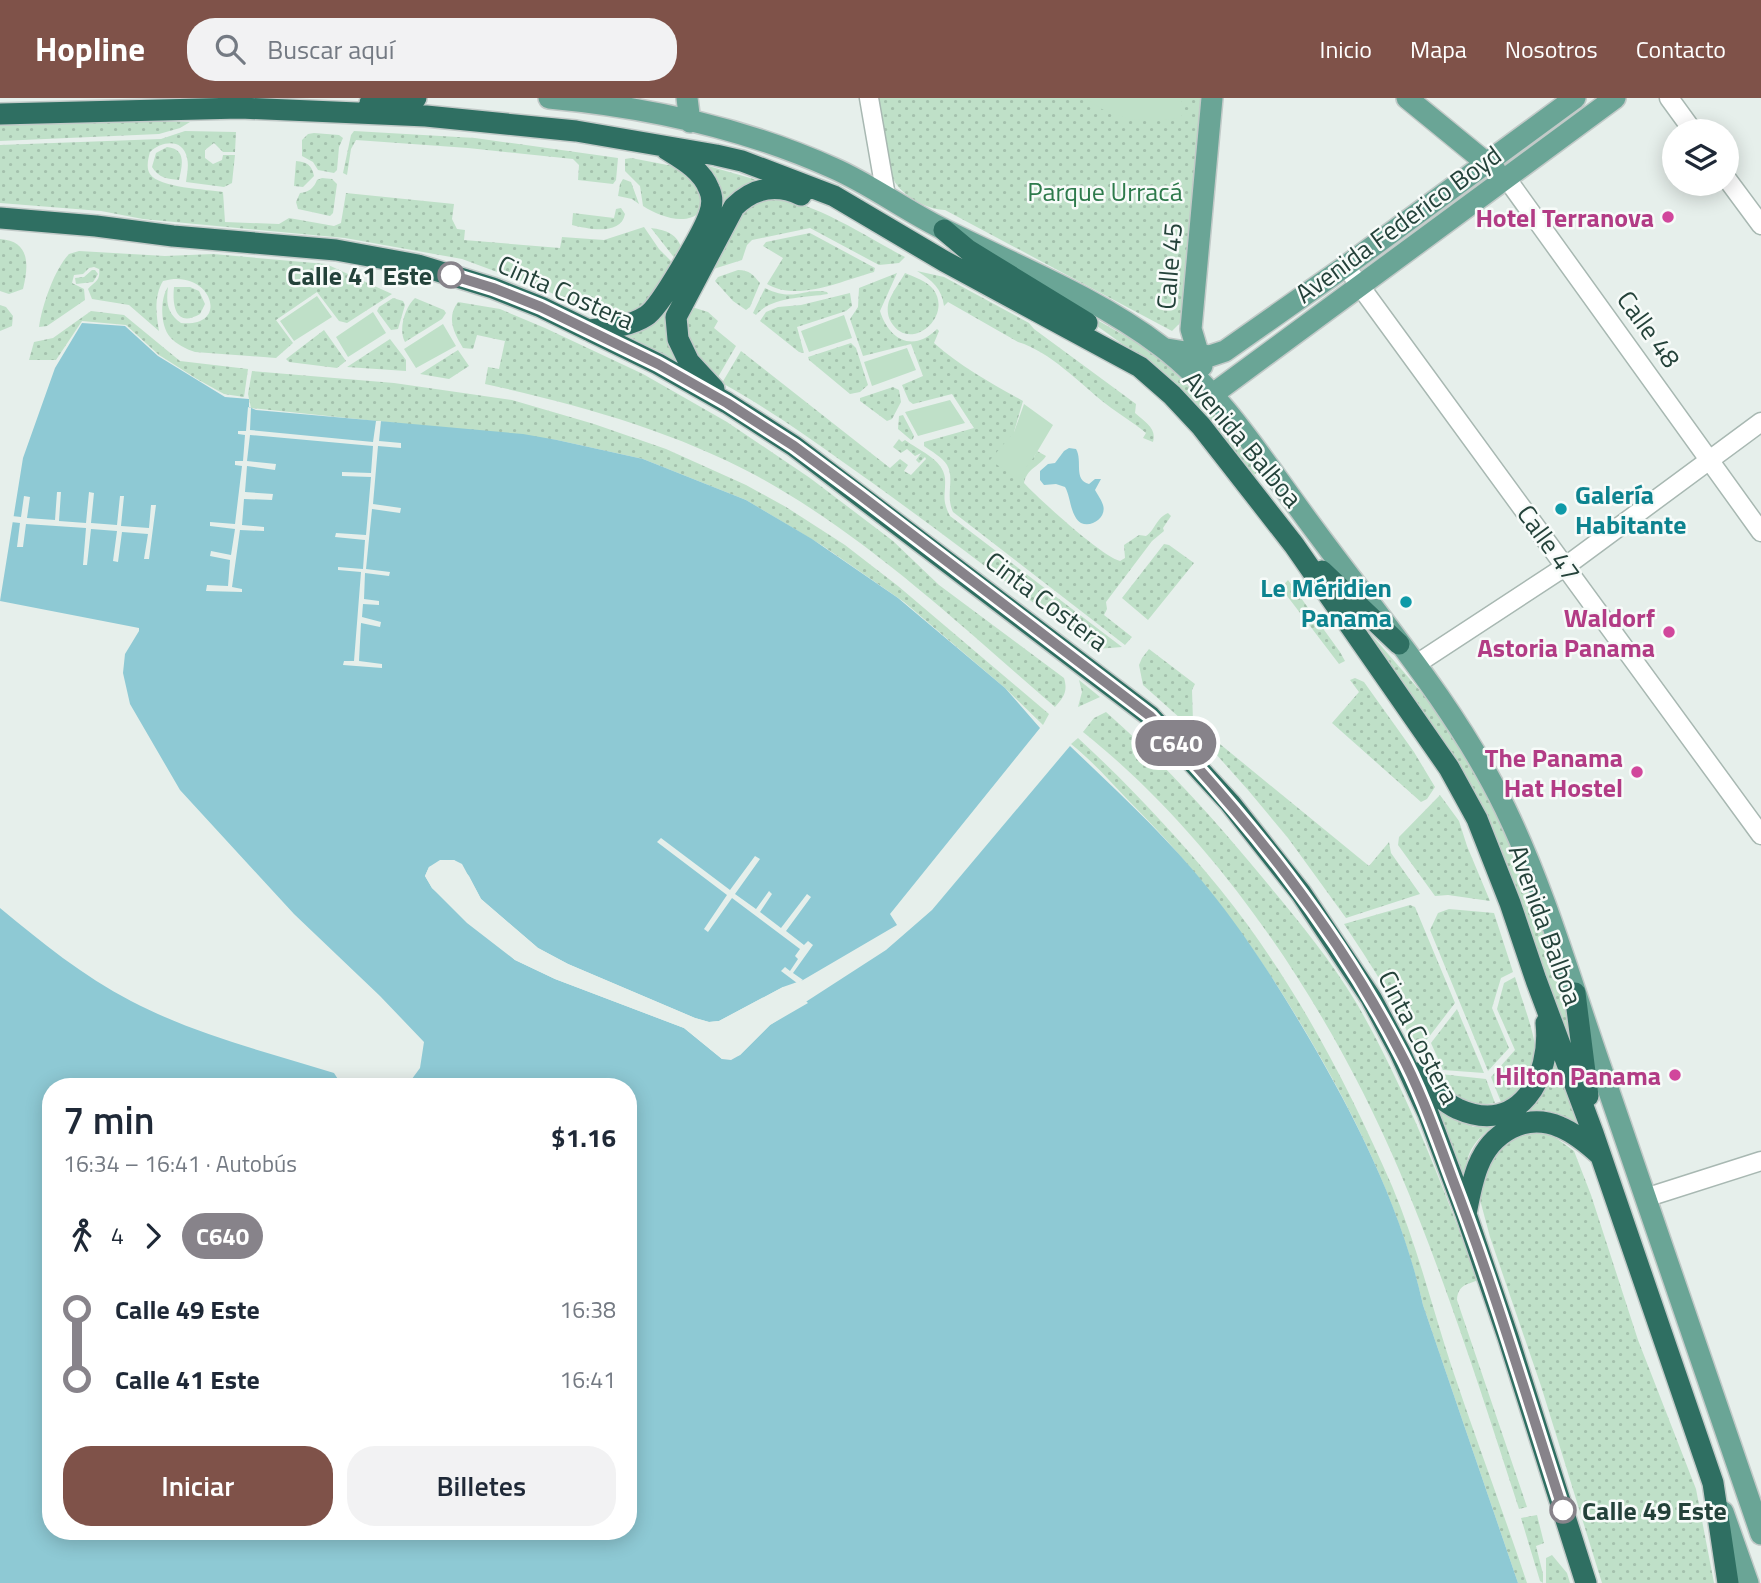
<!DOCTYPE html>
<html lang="es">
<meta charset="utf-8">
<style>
:root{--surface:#fff;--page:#f2f2f3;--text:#1f2937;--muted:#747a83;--accent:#7f5249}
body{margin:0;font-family:"Titillium Web",sans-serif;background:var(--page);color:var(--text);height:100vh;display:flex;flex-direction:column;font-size:26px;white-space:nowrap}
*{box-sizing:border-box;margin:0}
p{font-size:23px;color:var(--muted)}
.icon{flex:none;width:38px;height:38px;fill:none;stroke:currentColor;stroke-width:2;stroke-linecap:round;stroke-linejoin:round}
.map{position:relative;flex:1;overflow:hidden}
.panel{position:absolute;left:42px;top:980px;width:595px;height:462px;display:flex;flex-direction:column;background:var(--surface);border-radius:28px;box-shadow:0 4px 18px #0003}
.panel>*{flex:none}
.badge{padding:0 14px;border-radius:23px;font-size:24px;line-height:46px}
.tools{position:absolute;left:1662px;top:21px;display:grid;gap:14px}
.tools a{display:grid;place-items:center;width:77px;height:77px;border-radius:50%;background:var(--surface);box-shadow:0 4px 18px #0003;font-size:35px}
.map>.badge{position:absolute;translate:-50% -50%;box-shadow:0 0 0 4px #fff}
.legs{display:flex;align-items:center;gap:10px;height:77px;padding:0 21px;font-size:23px}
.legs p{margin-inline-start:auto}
.summary{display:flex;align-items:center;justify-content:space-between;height:119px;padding:0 21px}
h1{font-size:38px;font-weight:600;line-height:52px}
.action{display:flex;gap:14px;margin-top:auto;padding:14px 21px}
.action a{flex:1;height:80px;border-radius:28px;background:var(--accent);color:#fff;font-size:28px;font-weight:600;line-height:80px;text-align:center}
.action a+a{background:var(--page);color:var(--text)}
ul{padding:0 21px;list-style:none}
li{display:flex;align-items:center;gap:24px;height:70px;font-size:26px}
li i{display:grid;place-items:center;width:10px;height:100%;margin:0 9px;background:currentColor}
li i::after{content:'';width:18px;height:18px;margin:-9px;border:5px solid;border-radius:50%;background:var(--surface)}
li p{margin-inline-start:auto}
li:first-child i{background:linear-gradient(#0000 50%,currentColor 0)}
li:last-child i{background:linear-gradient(currentColor 50%,#0000 0)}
header{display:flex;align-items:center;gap:42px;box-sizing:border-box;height:98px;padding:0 35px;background:var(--accent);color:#fff}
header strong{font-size:33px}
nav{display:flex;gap:38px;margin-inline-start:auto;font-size:24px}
.search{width:490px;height:63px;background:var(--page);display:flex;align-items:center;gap:18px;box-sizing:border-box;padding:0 24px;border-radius:28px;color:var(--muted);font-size:26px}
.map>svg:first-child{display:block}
.grass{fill:url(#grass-dots)}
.pitch{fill:#bfe0c8}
.water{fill:#8ec9d4}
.pier{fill:#e6efeb}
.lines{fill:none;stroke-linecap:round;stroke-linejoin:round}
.minor-casing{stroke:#a8b8b2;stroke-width:21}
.major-casing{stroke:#c2cac8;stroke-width:24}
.highway-casing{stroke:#c2cac8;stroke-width:24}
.minor{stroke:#fff;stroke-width:18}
.major{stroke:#6aa596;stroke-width:21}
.highway{stroke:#2f6f62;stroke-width:21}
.line-1-casing{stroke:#fff;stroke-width:16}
.line-1{stroke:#87838a;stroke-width:10}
.hotel-dot{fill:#d1479c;stroke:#f7fbf9;stroke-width:2.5}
.stop-1-dot{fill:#fff;stroke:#87838a;stroke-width:3.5}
.culture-dot{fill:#0f9aa8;stroke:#f7fbf9;stroke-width:2.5}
.labels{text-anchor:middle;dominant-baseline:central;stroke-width:5;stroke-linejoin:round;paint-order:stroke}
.park-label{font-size:26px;fill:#2d7a4b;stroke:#f7fbf9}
.hotel-label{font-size:26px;font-weight:bold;fill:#b23c85;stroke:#f7fbf9;text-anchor:end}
.street-label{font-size:26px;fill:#24423a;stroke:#f7fbf9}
.stop-label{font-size:26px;font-weight:bold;fill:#24423a;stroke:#f7fbf9;text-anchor:end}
.culture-label{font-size:26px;font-weight:bold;fill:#0d838f;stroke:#f7fbf9;text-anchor:start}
</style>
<header>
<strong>Hopline</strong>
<div class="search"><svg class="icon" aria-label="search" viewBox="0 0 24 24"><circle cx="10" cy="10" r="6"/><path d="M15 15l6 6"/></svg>Buscar aquí</div>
<nav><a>Inicio</a><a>Mapa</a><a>Nosotros</a><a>Contacto</a></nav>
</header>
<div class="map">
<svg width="1761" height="1485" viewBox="0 0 1761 1485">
<defs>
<pattern id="grass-dots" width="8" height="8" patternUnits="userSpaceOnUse" patternTransform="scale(1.75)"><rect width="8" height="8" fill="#bfe0c8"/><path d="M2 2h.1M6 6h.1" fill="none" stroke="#a4c1ad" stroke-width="1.8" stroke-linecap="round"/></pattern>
</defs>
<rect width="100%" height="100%" fill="#e6efeb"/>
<path class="grass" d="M878 0H1212L1180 225 1172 233 945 112C927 112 898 96 892 78Z
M96 22 190 24 180 30 159 36 0 43V26Z
M185 33 236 34 235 54H223L214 45 205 52V60L213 66 222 62 223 57H235L232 85 224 89 186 84C187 76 189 67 187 60 183 40 162 43 150 54 148 61 146 70 150 76 159 90 206 91 223 94L225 124 279 126 289 120 334 128 341 125 346 95 454 106 452 121 457 131 465 132 464 142 560 150 562 139 604 142 644 129 659 151 673 165 645 211 618 221 606 219 540 190 462 161 345 140 143 121 101 113 0 105V47L161 41Z
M354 33 475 40 618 60 616 82 613 86 578 82 579 67 573 61 468 50 356 42 351 51 347 77 343 75 351 37Z
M314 35 339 37 343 40 339 49 337 72 334 75 318 72 313 64 302 58V42L308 36Z
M167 49C187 51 182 68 179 82 167 81 159 80 152 69L156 55Z
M631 60 678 69 702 91 701 113C686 129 659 118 643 108L640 88 625 73V61Z
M296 63C307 64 312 67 314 78L303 89 294 88Z
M698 65 771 86 717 113Z
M322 80 332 81 337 86 333 115 330 118 298 111 296 104 300 95C309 94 314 90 317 82Z
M623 81 631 84 639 106 632 101 618 98 620 86Z
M772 100C814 103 868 140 905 159L899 165 879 167 810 130 752 142 747 147 742 162 707 173 718 148 749 107Z
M621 110 625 116C621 138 588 131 572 127L573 115 614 120 616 111Z
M651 130C666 132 678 136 682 152L676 162Z
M810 135 875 170 874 174C841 183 798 204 767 186L783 160 763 148 766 144Z
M0 141C30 143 29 167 23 191L9 196 0 193Z
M79 153 165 158 213 156 326 166 392 196 347 225 339 223 317 194 276 222 293 245 276 260 195 254C186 251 176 246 170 239 160 228 160 200 168 189 166 205 167 215 181 225 232 230 211 169 163 183 154 198 156 216 159 233L129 207 92 201 88 191C94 184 101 183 99 171L94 169 89 170 83 176 74 177 72 185 84 191 85 202 47 228 39 229C42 208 54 172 69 156Z
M92 172H95L98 176 93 184 76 186 75 180 84 179Z
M738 172C750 172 753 177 760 185L750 209 746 212 733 203 715 183 718 179Z
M917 173 944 179 1029 225 1034 231 1136 306 1135 315C1145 324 1157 330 1153 344L1143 340 1146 335C1133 324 1119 316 1106 306 1079 285 1051 254 1018 244L948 204 944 208C942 191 932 182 917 173Z
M897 175 880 213C889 242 913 255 937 231L939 233 934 245C961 269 991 285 1023 303L1014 334 1034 359 1037 353 1046 358C1039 369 1027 370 1024 385 1039 401 1101 458 1120 463L1125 460 1124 447 1139 437 1146 438C1156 431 1156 420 1168 415L1171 418 1163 430 1164 433 1152 443 1106 504 1107 511 1104 517 1132 539 1125 547 953 414C945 397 955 381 947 367 942 359 931 353 924 348V344L974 330 952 296 913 306 909 303 902 287 923 278 911 246 863 258 850 221 858 209 859 190Z
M905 175C914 179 927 183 933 191 954 218 910 256 891 224 887 218 887 209 889 203 893 193 900 184 905 175Z
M684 176 680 266 623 235Z
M174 189H190L199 193 205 206 200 216C176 230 172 208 174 189Z
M765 190C795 205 803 189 827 194L828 196C805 200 772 198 756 217L753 215Z
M850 195 852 208 846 213 797 229 804 255 799 254 760 223 766 214 778 209 801 207Z
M1055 198 1155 255 1214 314 1260 373 1252 378 1183 295 1163 275Z
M393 200 403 203 405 207 398 231 391 232 377 213 379 209Z
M415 200 444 212 446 215 442 221 405 244C398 232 405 209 415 200Z
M458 204 500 211 545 230 643 276 727 324 810 380 893 443 939 487 1064 580C1068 593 1064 599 1055 609 960 527 868 439 757 378 674 333 577 306 485 286L488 269 499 271 505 243 477 237 473 251 463 250C454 235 446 220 458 204Z
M0 207 6 209 13 218 12 228 0 233Z
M695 210 708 214 718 223 714 230 736 248 718 279 698 264 684 241 687 211Z
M91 213 124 217 180 263 248 271 244 299 224 296 197 281 159 257 126 227 82 223 56 262H29L34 244 53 240Z
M324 232 346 263 337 270 289 264 286 261Z
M390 241 406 262V273L347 269Z
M851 245 856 250 868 287 860 294 850 296 809 262 808 259Z
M458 252 469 268 449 281 420 276Z
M741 253 890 370 900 361 908 367 904 373 911 377 926 361 925 359 919 365 916 362 921 355 915 358 907 351 901 355 893 349 899 341 902 344 905 342C918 352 943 361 945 380 946 397 941 401 950 418L1122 549 1097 551 1089 547C1007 485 927 423 843 364 804 336 765 309 722 285Z
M252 273 394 285 512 302 594 326 666 351 746 387 786 409 845 447 898 488 1049 616 1043 627 1005 590 904 504 823 448 746 402 643 361 557 342 251 310 248 296Z
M893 289 899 292 901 304 892 321 887 323 860 303V300Z
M903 317 914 338 913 341 911 342 898 331 899 318Z
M1164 446 1169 447 1194 465 1148 522 1122 500Z
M1288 482 1340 554 1345 563 1339 566 1281 490Z
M1336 496 1435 610 1506 727 1569 903 1585 999 1460 669 1413 600Z
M1149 551 1195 586 1192 592 1193 624 1369 768 1389 744 1391 755 1420 796 1346 820 1288 740 1248 692 1199 637 1143 587 1139 567 1142 560Z
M1355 580 1364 584 1414 654 1435 689 1427 701 1421 704 1332 625 1359 594 1350 582Z
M1079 582 1100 599 1078 609 1082 594Z
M1106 614C1163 664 1213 720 1262 779 1296 820 1330 860 1357 906 1407 993 1443 1089 1478 1182 1466 1187 1458 1187 1457 1202L1527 1409 1519 1411C1482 1297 1446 1183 1399 1072 1331 912 1220 743 1083 634L1094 620Z
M1078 640C1129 687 1176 737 1220 791 1292 880 1347 984 1392 1088 1417 1147 1432 1209 1452 1270 1476 1342 1503 1413 1527 1485H1518L1423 1207C1405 1128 1371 1051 1332 980 1276 878 1211 784 1128 702 1110 683 1092 663 1071 646Z
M1440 697 1459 723 1467 748 1490 803 1448 797 1435 798 1398 747 1399 739Z
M1410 807 1415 809 1455 905 1425 944 1440 976 1486 981 1495 1005C1474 1008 1456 1006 1440 991 1421 973 1407 928 1393 905 1379 878 1361 852 1344 826Z
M1449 811 1494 815 1513 874 1501 880 1492 910 1509 950 1488 973 1430 832 1438 815Z
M1515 879C1522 903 1533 929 1536 954 1538 975 1520 998 1501 1004L1491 979 1515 952 1497 911 1504 885Z
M1457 911 1484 975 1443 972 1431 945Z
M1552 941 1592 1046C1581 1036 1564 1017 1549 1013 1520 1007 1472 1033 1467 1064 1466 1070 1467 1079 1467 1086L1434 1002 1473 1029 1502 1020 1536 1005 1545 982Z
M1549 1035 1574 1053 1591 1097 1638 1242 1696 1391 1714 1485H1602L1541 1288 1490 1139 1479 1098 1486 1058 1514 1037Z
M1537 1417 1544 1445 1536 1448 1543 1476V1485L1540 1483 1521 1420Z
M1552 1457 1567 1475 1570 1485H1546V1460Z"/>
<path class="pitch" d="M1086 0H1181V20C1146 25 1114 24 1086 0Z
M317 198 332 219 294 243 280 223Z
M373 214 386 235 348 259 336 239Z
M844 217 852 240 809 254 801 233Z
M443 226 456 248 416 270 404 251Z
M907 250 916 272 872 288 864 264Z
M950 302 965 325 918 338 905 314Z
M1024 306 1053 327 1034 359 1018 381 990 362 1014 334Z"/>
<path class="water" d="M82 225 125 228 158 258 225 299 249 301V309L256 312 523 336 557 342 643 361 746 402 812 441 898 500 1005 590 1040 630 890 816 897 827 803 882 783 889 719 923 709 924 695 920 568 866 538 850 481 801 469 778 454 762 429 769 425 778 432 790 515 862 555 881 684 930 722 961 740 957 770 927 886 852 932 812 1070 648C1117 693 1166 738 1207 789 1242 832 1272 878 1300 925 1352 1012 1401 1107 1423 1207L1518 1485H0V810C41 844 83 878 131 903 194 936 266 954 334 975L343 989H51V1433H628V989H406L420 970 424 944 380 898 294 816 180 692 130 606 123 575 125 556 139 533V530L0 503 23 360 55 270Z
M1069 350 1076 351C1083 363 1073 382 1089 386L1095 381H1101L1095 392C1098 397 1102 403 1103 407 1107 419 1092 430 1081 425 1070 418 1071 399 1065 389L1056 386 1044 387 1040 382V373L1048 366 1055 365 1064 353Z"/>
<path class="pier" d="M248 309 251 310 250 332 373 344 376 323H381L379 343 401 345V350L378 348 373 406 401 410 400 415 372 411 366 471 390 474 389 478 365 475 364 501 379 503V507L363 506 362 519 381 524 380 529 361 525 359 563 382 566V570L343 567 344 563H354L361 474 338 472V469L363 471 365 442 335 439 336 435 366 437 371 379 342 378V374L371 375 373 348 250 337 247 363 276 366 275 372 247 368 245 394 273 396 272 402 244 401 242 427 264 429V433L240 432 232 489 242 491V494L206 493 207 487 228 488 230 462 210 458 211 453 231 457 235 431 210 428V424L235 426 242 368 235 367V363H243L245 337 238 336V333H246Z
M57 394H61L59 423 86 425 89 394 94 395 91 425 117 427 120 398H124L121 428 149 430 151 407H156L149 461H144L148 436 122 434 118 464 113 463 117 433 91 431 87 467H83L86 430 26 426 23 449H17L20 425 11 424 12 418 21 419 24 398 30 399 27 420 55 422Z
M661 740 730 792 755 758 760 761 735 796 756 811 769 793 772 796 760 814 781 830 807 796 811 799 786 833 804 847 808 843 813 847 793 875 803 882 797 885 781 873 785 869 790 873 798 861 795 858 800 851 732 800 708 834 704 831 727 797 657 744Z
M440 762H454L462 766 481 801 538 850 568 866 695 920 709 924 719 923 783 889 787 891 721 926 709 928 694 923 567 869 536 853 498 823 478 803 459 769 453 766H441L432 771 429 778 434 788 470 822 517 859 556 878 639 908 686 927 724 958H731L738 954 768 925 805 902 808 905 770 927 740 957 731 962 722 961 684 930 555 881 515 862 467 825 432 790 425 778 429 769Z"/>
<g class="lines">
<defs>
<path id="minor" d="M869 0 886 98
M1669 0 1693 33
M1507 81 1761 434
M1727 81 1761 127
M1352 177 1761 737
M1415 567 1566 468 1761 324
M1645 1100 1761 1063"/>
<path id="major" d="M549 0C646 9 744 30 833 70 870 86 903 111 939 129 1014 167 1095 198 1162 249 1223 295 1270 373 1317 435 1382 523 1457 611 1505 710 1546 795 1572 888 1603 976 1656 1129 1708 1283 1761 1436
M687 0 690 24
M1407 0 1495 72
M1167 251 1210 258 1225 253 1346 168 1575 0
M1202 268 1191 231 1212 0
M1213 296 1615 0
M1723 1414 1748 1485"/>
<path id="highway" d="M370 5 416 0
M0 16 240 10 426 18 576 33 716 57 742 63 834 98 944 163 1140 269 1172 297 1201 328 1294 447 1449 670 1477 721 1510 805 1536 882 1593 1035 1713 1385 1728 1485
M0 120 96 128 173 138 336 152 418 167 493 190 541 209 658 266 727 305 794 348 1150 618 1230 705 1301 795 1371 900 1400 954 1428 1015 1466 1116 1508 1239 1586 1485
M944 132 968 152 1087 225
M588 232C608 230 629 229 646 218 660 210 703 134 709 117 712 109 713 99 709 91 702 72 682 61 666 51
M714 291 689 264 678 241 676 219 734 109C753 90 776 85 801 97
M1322 473 1399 546
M1575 895 1588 998
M1417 975C1428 989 1441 1003 1458 1011 1519 1038 1552 979 1546 925
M1466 1116C1469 1100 1472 1083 1478 1068 1491 1035 1525 1014 1560 1029 1575 1035 1588 1046 1600 1057"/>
</defs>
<use href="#minor" class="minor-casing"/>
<use href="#major" class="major-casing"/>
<use href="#highway" class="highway-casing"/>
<use href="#minor" class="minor"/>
<use href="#major" class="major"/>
<use href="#highway" class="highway"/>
</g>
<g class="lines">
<defs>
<path id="line-1" d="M451 177 493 190 541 209 658 266 727 305 794 348 860 397 1150 618C1246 719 1335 828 1399 952 1421 993 1436 1037 1452 1080 1494 1189 1527 1301 1563 1412"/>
</defs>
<use href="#line-1" class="line-1-casing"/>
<use href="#line-1" class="line-1"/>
</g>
<g class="hotel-dot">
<circle cx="1668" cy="119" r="7"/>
<circle cx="1669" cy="534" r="7"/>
<circle cx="1637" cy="674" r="7"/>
<circle cx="1675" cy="977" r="7"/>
</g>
<g class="stop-1-dot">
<circle cx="451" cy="177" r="12"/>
<circle cx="1563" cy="1412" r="12"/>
</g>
<g class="culture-dot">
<circle cx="1561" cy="411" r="7"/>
<circle cx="1406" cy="504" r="7"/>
</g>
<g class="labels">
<g class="park-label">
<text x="1105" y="93">Parque Urracá</text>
</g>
<g class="hotel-label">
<text x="1654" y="119">Hotel Terranova</text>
<text x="1655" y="519">Waldorf<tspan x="1655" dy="30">Astoria Panama</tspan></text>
<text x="1623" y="659">The Panama<tspan x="1623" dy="30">Hat Hostel</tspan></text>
<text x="1661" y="977">Hilton Panama</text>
</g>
<g class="street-label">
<text transform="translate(1398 126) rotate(-36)">Avenida Federico Boyd</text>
<text transform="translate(1169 168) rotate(-85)">Calle 45</text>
<text transform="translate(566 194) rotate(24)">Cinta Costera</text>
<text transform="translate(1649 231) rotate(54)">Calle 48</text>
<text transform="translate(1243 341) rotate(50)">Avenida Balboa</text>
<text transform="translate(1549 445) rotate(54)">Calle 47</text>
<text transform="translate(1047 503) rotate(37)">Cinta Costera</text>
<text transform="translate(1546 827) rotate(70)">Avenida Balboa</text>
<text transform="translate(1419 939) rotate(63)">Cinta Costera</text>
</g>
<g class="stop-label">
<text x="432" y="177">Calle 41 Este</text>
<text x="1582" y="1412" text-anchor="start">Calle 49 Este</text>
</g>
<g class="culture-label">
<text x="1575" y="396">Galería<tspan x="1575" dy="30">Habitante</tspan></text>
<text x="1392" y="489" text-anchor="end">Le Méridien<tspan x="1392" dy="30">Panama</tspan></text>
</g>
</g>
</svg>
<div class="tools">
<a><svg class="icon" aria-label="layers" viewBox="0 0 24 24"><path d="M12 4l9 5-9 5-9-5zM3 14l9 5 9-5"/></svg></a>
</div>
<b class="badge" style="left:1176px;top:645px;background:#87838a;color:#fff">C640</b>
<section class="panel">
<div class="summary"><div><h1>7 min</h1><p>16:34 – 16:41 · Autobús</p></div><b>$1.16</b></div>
<div class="legs"><svg class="icon" aria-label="walk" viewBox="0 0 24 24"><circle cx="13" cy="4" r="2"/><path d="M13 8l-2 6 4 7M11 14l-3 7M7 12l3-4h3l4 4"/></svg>4<svg class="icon" aria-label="forward" viewBox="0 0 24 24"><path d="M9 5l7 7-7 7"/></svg><b class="badge" style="background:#87838a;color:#fff">C640</b></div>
<ul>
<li><i style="color:#87838a"></i><b>Calle 49 Este</b><p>16:38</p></li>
<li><i style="color:#87838a"></i><b>Calle 41 Este</b><p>16:41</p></li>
</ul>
<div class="action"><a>Iniciar</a><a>Billetes</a></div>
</section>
</div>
